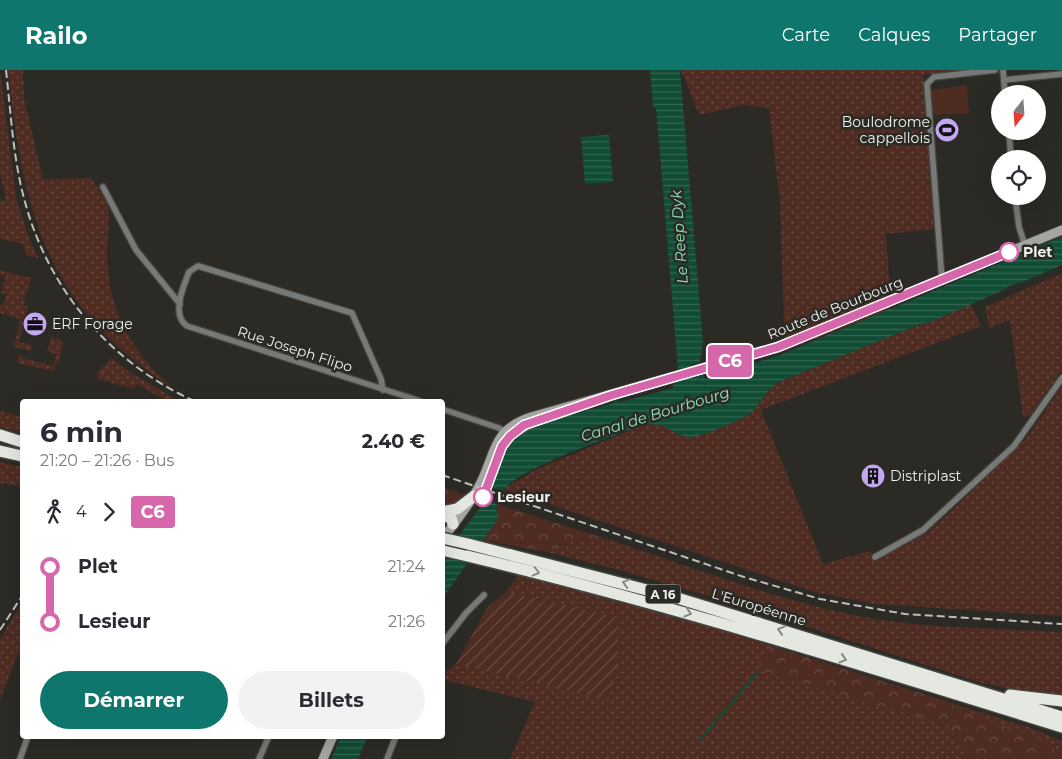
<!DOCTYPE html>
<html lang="fr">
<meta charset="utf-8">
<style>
:root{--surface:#fff;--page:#f2f2f3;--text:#2b2b33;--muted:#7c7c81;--accent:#0f766e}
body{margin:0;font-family:Montserrat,sans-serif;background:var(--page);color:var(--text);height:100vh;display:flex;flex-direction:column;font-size:19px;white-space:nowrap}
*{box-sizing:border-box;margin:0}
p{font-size:16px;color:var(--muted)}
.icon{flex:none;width:28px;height:28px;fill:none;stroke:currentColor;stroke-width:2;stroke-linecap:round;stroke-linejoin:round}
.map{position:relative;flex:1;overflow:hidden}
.sheet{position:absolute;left:20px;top:329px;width:425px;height:340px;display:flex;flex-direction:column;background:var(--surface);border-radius:5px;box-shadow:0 5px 20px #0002}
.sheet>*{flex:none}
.badge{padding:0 10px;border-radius:4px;font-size:18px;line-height:32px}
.needle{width:32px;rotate:197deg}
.tools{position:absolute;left:991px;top:15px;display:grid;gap:10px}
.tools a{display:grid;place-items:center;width:55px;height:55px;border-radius:50%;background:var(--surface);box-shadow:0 5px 20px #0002;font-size:25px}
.map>.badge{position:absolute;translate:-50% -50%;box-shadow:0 0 0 2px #fff}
.legs{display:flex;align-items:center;gap:8px;height:55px;padding:0 20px;font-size:16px}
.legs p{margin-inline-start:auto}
.overview{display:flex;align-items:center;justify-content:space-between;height:85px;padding:0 20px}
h1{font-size:28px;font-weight:700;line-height:38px}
.cta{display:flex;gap:10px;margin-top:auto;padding:10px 20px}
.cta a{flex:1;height:58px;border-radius:30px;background:var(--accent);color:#fff;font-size:20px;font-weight:700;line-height:58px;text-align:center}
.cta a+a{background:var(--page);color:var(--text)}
ul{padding:0 20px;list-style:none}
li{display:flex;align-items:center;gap:18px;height:55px;font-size:19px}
li i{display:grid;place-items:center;width:8px;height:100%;margin:0 6px;background:currentColor}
li i::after{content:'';width:12px;height:12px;margin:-6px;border:4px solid;border-radius:50%;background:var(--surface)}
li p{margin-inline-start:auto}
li:first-child i{background:linear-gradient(#0000 50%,currentColor 0)}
li:last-child i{background:linear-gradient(currentColor 50%,#0000 0)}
header{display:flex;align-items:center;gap:30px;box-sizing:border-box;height:70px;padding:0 25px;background:var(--accent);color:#fff}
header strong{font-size:24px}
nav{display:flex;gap:28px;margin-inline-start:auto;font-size:18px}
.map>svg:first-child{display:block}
.grass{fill:url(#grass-dots)}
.forest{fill:url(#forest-crowns)}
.garden{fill:url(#garden-furrows)}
.pitch{fill:#4e2c22}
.water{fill:url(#water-rules)}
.pier{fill:#2b2a25}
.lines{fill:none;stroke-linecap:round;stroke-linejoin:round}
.stream{stroke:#114c34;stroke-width:2}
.street-casing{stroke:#464641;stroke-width:8}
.secondary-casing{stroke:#464641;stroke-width:11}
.highway-casing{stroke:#464641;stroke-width:14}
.street{stroke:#777976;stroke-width:5.5}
.secondary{stroke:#a3a6a1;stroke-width:9}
.highway{stroke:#e4e8e1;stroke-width:11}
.rail{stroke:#bfbeba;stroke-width:2;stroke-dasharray:8 4;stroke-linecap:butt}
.highway-bridge-casing{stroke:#464641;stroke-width:14;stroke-linecap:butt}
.highway-bridge{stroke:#e4e8e1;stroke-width:11}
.oneway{stroke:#888983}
.line-1-casing{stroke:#fff;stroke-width:11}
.line-1{stroke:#d767ab;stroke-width:8}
.stop-1-dot{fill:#fff;stroke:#d767ab;stroke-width:2.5}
.labels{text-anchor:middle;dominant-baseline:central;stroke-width:5;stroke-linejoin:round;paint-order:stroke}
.shield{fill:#2b2a25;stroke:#b4b4b0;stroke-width:1}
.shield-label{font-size:12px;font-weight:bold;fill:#efefeb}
.poi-label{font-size:14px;fill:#efefeb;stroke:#2b2a25;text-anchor:start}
.stop-label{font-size:14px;font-weight:bold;fill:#efefeb;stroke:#2b2a25;text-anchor:start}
.street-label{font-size:14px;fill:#efefeb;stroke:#2b2a25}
.water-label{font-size:15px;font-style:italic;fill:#8fe4ba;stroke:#2b2a25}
</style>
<header>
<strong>Railo</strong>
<nav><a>Carte</a><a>Calques</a><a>Partager</a></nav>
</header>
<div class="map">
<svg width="1062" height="689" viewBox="0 0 1062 689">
<defs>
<pattern id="grass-dots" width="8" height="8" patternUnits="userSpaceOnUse" patternTransform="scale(1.25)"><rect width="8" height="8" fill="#4e2c22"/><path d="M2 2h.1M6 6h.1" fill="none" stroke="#684b42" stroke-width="1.8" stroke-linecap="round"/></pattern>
<pattern id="forest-crowns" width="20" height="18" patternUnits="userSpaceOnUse" patternTransform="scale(1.25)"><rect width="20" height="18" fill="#4e2c22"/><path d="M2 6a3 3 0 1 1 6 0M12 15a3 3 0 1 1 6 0" fill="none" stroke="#684b42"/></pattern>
<pattern id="garden-furrows" width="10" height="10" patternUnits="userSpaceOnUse" patternTransform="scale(1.25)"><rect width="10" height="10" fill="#4e2c22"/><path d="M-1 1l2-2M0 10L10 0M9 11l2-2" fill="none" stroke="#684b42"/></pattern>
<pattern id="water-rules" width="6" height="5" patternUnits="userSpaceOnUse" patternTransform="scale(1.25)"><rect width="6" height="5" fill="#114c34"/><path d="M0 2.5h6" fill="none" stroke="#346652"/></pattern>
</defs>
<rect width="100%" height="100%" fill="#2b2a25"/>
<path class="grass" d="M0 0 16 127 29 169 39 188 26 186 23 174 0 169V131L6 130 0 103Z
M8 0H23L24 28 43 109 91 108C96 116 104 125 107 134 111 150 107 168 107 184 108 243 132 282 175 320 45 235 24 146 8 0Z
M681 0H961L924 5 934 159 886 164 891 239 785 281 780 133 769 38 743 35 699 45Z
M0 200 31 208 23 235 28 236 19 272 32 275 31 281 14 277 20 249 0 243V234L3 235 6 224 1 223 5 206 0 205Z
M1062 203V300L1030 346 1023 347 1010 250 989 258 985 237Z
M971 234 981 256 761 340 823 494 870 481 875 491 927 463 950 442 1026 369 1062 316V546L875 534 814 522 503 419 537 399 648 353 657 356 664 355C672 361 680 367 692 367 702 366 746 349 753 341 762 331 767 319 779 312L920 254 928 253Z
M51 267 60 269 63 274 59 293 56 292 54 301 17 293 19 285 23 284 22 288 53 296 56 284 47 281Z
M111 288 133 304 179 331H167L136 314 134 319 98 309V302Z
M0 341 22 346V363L0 357Z
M0 392 22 397V417L0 413Z
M613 471C697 499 782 532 870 548 932 559 999 558 1062 562V626L1013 620 979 612 723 530 615 499 546 482 570 472Z
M519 505 693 551 1034 659 1062 671V689H510L535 632 443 610 442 604 456 594 608 629 618 547 506 522Z
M22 532V574L0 630V569Z"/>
<path class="forest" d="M443 417 465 425 452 434 443 437Z
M497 434 613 471 570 472 546 482 482 470 497 445Z
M769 576 940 629 982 648 1036 667 1062 685V689H966L956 667 946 655 763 602 759 592Z"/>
<path class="garden" d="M506 522 618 547V596L608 630 456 594 487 538Z"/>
<path class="pitch" d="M967 15 969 43 933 45 931 20Z"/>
<path class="water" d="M650 0H680L703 271 700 292 691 295 692 308 703 305 705 309 780 285 1062 167V195C1052 199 1014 217 1008 216L1004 220 928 253 920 254 779 312C767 319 762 331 753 341 746 349 703 366 692 367 681 367 672 362 664 355L657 356 648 353C615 366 526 395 504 419 497 426 495 440 498 449L443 528V486L486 430 506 375 527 357 614 333 615 329H618L617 332H621L673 318V314L679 311 657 48 656 39 653 36Z
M609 65 613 112 585 114 581 67Z
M341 666H368L358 689H331Z"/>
<path class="pier" d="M490 417 502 421 497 434 486 430Z"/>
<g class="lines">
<path class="stream" d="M700 670 757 603"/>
<defs>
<path id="street" d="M1003 0 1005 24
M1004 10 1062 4
M1009 61 1011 89
M103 117 136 180 180 234
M1015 126 1019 157 1025 175
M942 210 927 14 934 7 995 0
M383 320 381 309 352 243 198 196 189 202C183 217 171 245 187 256L420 331
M442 339 499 358 506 363
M875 487 923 460 1014 376 1062 308
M442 574 466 543 484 525
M20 689 28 666
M259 689 269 666
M387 689 396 666"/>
<path id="secondary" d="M497 385 510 366 532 352
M442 470C454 453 469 436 478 418 496 387 490 360 531 347L778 277 1062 160
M323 689 333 666"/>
<path id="highway" d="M0 365 22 372
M0 381 22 386
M442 442 457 439 474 426
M442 445 451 448 453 454
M468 474 674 527 1062 647
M442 480C652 529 857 593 1062 657
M1010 625 1062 631"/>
</defs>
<use href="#street" class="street-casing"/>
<use href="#secondary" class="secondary-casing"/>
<use href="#highway" class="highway-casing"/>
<use href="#street" class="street"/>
<use href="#secondary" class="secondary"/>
<use href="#highway" class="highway"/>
<path class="rail" d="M6 0C11 44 13 89 25 132 49 221 111 293 194 331
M442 405 744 507 820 529 905 544 1062 554
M0 560 22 526"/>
<defs>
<path id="highway-bridge" d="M442 468 468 474"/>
</defs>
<use href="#highway-bridge" class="highway-bridge-casing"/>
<use href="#highway-bridge" class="highway-bridge"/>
</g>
<defs><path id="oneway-chevron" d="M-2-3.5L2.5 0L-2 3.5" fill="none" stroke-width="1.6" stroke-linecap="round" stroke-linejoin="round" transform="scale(1.25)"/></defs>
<g class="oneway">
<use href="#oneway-chevron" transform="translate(536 502) rotate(14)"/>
<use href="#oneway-chevron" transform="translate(626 513) rotate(-165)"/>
<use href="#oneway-chevron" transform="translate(688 543) rotate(17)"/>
<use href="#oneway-chevron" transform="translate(781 560) rotate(-163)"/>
<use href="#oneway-chevron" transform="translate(843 589) rotate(17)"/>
</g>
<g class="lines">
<defs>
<path id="line-1" d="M483 427 502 376 510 366 524 355 612 325 778 277 1009 182"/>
</defs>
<use href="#line-1" class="line-1-casing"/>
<use href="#line-1" class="line-1"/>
</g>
<defs>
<symbol id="stadium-disc" viewBox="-11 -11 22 22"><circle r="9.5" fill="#c4a7f1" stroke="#2b2a25"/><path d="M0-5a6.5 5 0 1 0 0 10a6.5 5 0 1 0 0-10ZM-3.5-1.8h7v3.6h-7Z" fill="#111"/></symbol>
<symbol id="office-disc" viewBox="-11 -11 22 22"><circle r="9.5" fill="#c4a7f1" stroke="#2b2a25"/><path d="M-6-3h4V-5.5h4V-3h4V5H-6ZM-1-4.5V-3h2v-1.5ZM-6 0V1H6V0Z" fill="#111"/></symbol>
<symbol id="building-disc" viewBox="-11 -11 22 22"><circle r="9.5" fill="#c4a7f1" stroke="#2b2a25"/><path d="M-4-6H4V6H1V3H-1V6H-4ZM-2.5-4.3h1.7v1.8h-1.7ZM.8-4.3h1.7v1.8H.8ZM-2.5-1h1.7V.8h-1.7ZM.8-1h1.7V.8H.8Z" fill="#111"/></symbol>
</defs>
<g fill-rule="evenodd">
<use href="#stadium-disc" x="933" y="46" width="28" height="28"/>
<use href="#office-disc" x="21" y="240" width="28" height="28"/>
<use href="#building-disc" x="859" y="392" width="28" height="28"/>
</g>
<g class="stop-1-dot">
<circle cx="1009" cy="182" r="9"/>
<circle cx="483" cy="427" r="9"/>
</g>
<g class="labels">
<rect class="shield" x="645.5" y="514.5" width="35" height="19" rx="4"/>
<g class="shield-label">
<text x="663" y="524">A 16</text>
</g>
<g class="poi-label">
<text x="930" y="52" text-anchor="end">Boulodrome<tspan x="930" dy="16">cappellois</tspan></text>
<text x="52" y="254">ERF Forage</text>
<text x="890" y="406">Distriplast</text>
</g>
<g class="stop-label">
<text x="1023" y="182">Plet</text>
<text x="497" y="427">Lesieur</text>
</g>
<g class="street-label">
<text transform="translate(835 238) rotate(-22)">Route de Bourbourg</text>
<text transform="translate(295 279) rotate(18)">Rue Joseph Flipo</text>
<text transform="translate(759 537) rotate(17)">L'Européenne</text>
</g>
<g class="water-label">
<text transform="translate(679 167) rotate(-94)">Le Reep Dyk</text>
<text transform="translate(655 344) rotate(-17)">Canal de Bourbourg</text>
</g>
</g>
</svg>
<div class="tools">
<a><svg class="needle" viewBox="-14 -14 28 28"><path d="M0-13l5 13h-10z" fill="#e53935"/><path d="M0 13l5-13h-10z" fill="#7c7c81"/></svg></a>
<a><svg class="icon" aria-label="locate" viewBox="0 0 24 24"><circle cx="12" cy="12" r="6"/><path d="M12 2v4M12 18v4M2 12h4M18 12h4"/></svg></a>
</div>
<b class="badge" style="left:730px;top:291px;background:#d767ab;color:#fff">C6</b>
<section class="sheet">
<div class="overview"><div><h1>6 min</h1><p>21:20 – 21:26 · Bus</p></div><b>2.40 €</b></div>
<div class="legs"><svg class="icon" aria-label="walk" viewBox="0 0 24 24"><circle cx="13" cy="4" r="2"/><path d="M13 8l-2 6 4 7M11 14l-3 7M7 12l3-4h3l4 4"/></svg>4<svg class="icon" aria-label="forward" viewBox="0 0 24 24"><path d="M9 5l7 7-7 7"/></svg><b class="badge" style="background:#d767ab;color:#fff">C6</b></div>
<ul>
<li><i style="color:#d767ab"></i><b>Plet</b><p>21:24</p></li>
<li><i style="color:#d767ab"></i><b>Lesieur</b><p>21:26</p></li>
</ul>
<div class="cta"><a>Démarrer</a><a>Billets</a></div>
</section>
</div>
